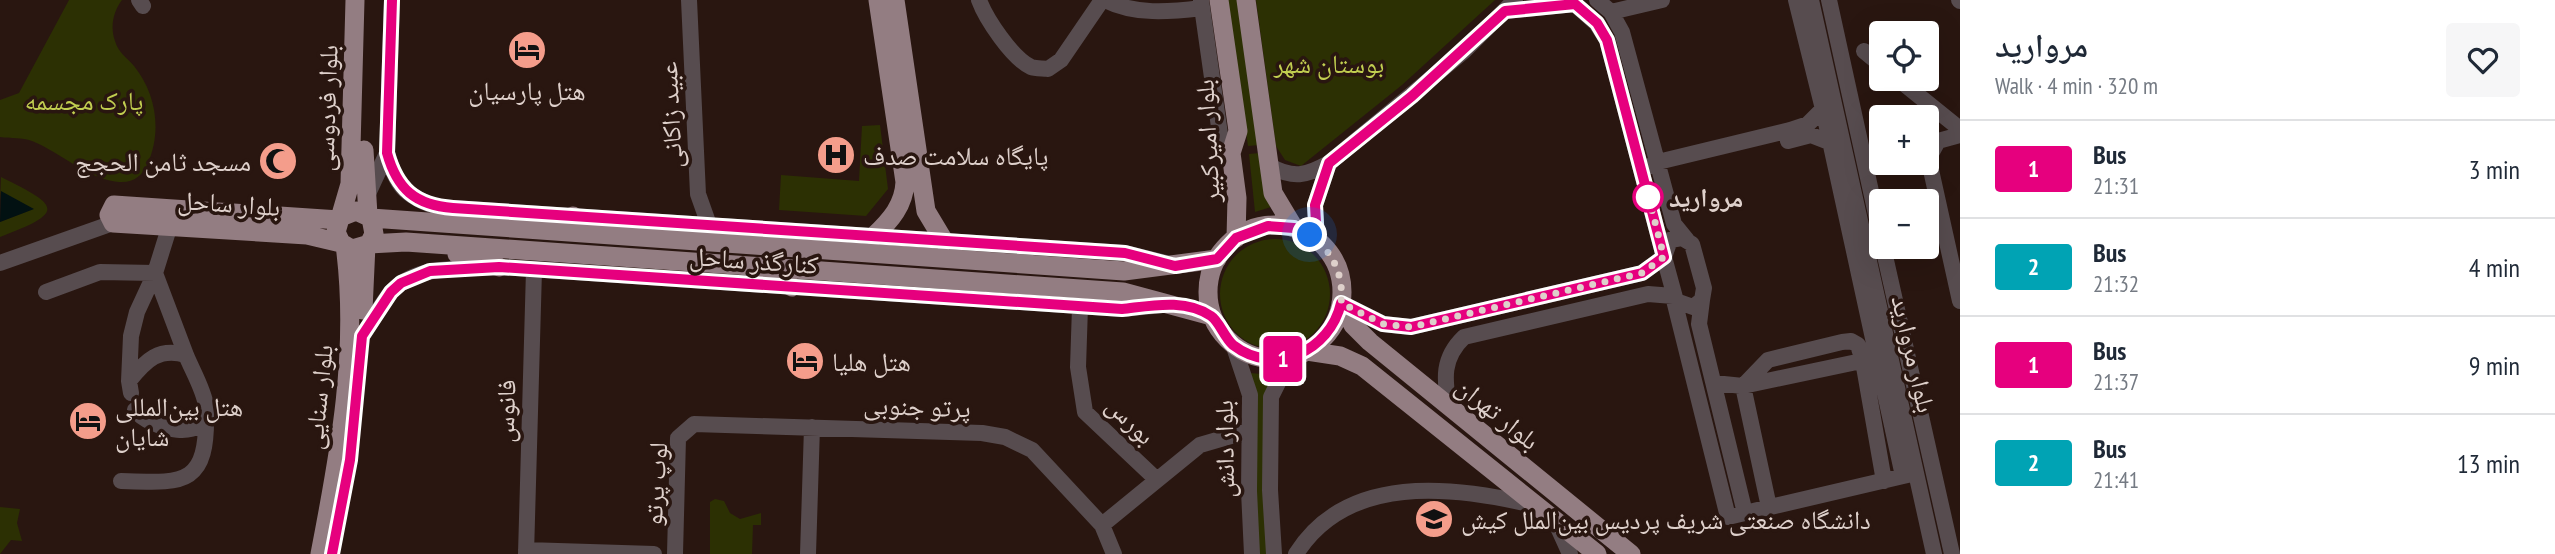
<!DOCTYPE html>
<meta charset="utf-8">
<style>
:root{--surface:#fff;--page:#f6f6f7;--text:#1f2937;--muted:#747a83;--line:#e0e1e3}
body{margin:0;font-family:"PT Sans Narrow","Noto Naskh Arabic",sans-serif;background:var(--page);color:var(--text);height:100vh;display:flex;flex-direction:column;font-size:26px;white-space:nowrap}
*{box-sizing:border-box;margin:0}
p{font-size:23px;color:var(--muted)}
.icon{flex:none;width:38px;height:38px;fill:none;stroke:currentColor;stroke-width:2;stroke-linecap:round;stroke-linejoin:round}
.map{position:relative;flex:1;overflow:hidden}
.drawer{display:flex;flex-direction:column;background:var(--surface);width:595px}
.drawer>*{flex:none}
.badge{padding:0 14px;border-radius:5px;font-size:24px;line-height:46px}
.fabs{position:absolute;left:1869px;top:21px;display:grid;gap:14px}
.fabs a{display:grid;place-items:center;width:70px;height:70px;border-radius:7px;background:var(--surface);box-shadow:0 7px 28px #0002;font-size:35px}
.you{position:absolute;width:35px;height:35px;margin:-18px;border:5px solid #fff;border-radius:50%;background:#1a73e8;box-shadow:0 0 0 10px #1a73e833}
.map>.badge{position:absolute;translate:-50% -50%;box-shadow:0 0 0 4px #fff}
.round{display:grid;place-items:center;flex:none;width:74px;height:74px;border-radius:7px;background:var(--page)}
.overview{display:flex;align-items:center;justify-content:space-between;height:119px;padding:0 35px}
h1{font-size:33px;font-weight:600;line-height:52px}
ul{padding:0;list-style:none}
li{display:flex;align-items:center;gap:21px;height:98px;padding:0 35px;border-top:2px solid var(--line)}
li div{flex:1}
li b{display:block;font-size:26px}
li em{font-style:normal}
li .badge{min-width:77px;font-weight:700;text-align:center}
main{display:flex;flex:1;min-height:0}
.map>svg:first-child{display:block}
.green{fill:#2c3003}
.water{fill:#021112}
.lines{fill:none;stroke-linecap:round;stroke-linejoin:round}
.minor{stroke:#574c4f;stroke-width:16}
.major{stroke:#937d82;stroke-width:19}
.line-casing{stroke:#fff;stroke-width:16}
.line{stroke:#e6007e;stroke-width:10}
.walk{stroke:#ded0cb;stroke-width:7;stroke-dasharray:0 12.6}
.stop-dot{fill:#fff;stroke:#e6007e;stroke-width:3.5}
.labels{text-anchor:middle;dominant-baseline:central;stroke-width:7;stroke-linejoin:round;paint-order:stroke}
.park-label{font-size:26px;fill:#c1ce50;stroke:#291610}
.poi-label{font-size:26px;fill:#ded0cb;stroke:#291610;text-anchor:start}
.street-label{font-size:26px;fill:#ded0cb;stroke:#291610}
.stop-label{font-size:26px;font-weight:bold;fill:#ded0cb;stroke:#291610;text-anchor:start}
</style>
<main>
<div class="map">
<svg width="1960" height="554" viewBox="0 0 1960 554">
<rect width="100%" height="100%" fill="#291610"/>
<path class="green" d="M69 0H122C113 12 110 27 115 41 118 52 127 58 134 66 156 93 162 131 148 163 142 176 134 183 119 182 89 180 60 152 32 141 22 137 11 139 0 137V100L19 93Z
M1227 0H1238L1259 145 1248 146Z
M1256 0H1495L1402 85 1301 166 1285 160 1276 146Z
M880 125 888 189 866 216 779 210 781 175 859 181 862 126Z
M1260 153 1271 207 1255 212 1249 154Z
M1 177C60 206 66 212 0 237V222L33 209 0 192V202Z
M1220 294a55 55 0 1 1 110 0a55 55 0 1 1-110 0Z
M1250 373 1273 375 1268 554H1258Z
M715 499 724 501 730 513 740 519 761 513V525H753L752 554H710V502Z
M0 507 20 509 17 523 22 541 11 540 0 554Z"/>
<path class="water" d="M1 191 34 209 0 222Z"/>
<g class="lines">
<path class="minor" d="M139 0 143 6
M689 0 698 194 709 225
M979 0C986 19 1012 58 1031 67 1036 69 1044 68 1048 69L1061 60 1102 0
M1105 0C1135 15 1169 12 1202 8
M1201 0 1220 134 1231 153
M1597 0 1611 12 1622 32 1674 224 1687 240
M1796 0 1823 109 1903 476
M1811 0 1934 554
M1829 0 1881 237
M1959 0 1960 1
M1505 11 1575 4
M1611 12 1662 0
M1864 51 1881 65
M1898 79 1960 129
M1788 141 1811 135 1829 142
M1927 152 1960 301
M387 153C396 185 404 196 437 207L1125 253 1166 263
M1928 159 1938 141 1960 135
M1270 166C1293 179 1306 176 1329 163L1464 51 1515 0
M1650 166 1658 162 1790 130 1808 124 1823 109
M367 196 387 153 392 0
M1682 238 1692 244 1704 288 1702 300 1693 307 1676 301 1664 257 1670 240Z
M1317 241 1315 205 1329 163
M1883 247 1952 554
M0 263 113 223
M155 273 186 355
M46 292 100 272 155 273
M1702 300 1699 324 1745 513
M1341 303 1383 324 1411 327 1642 273 1664 257 1607 40 1596 23 1570 0
M1080 307 1078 367 1085 412 1156 479
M362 336C372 322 381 303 393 290 419 264 465 269 499 267L1122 309 1163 305
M1233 344 1250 395 1249 491 1252 554
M129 381 131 336 137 312 155 273 170 225
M1714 383 1743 386 1871 359
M131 393 129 381C146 360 159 347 186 355 192 370 204 390 206 406 210 445 149 429 135 410
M1449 407C1444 379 1442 358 1464 337L1648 294 1673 296 1728 517 1916 473
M121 481C183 483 208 487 206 412
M1769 507 1743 386 1768 360 1842 342 1851 341 1858 345 1863 361 1884 481
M1555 521 1570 554
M1102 525 1200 445 1248 431
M526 550 654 554
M526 554 534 270
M675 554 678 438 694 424 982 433 1005 437 1032 450 1102 525 1114 554
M808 554 812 427
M1274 554 1270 490 1271 397 1291 357
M1296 554C1347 473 1453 486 1533 505"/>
<path class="major" d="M895 0 926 211 944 241
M1219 0 1238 131 1231 153 1237 198 1236 238
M1246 0 1273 193 1294 228
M364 150 368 215
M341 217 356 211 371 218 374 234 369 244 352 249 341 243 336 232 350 184 355 0
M371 218 1124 271 1217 259
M339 220 114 205 109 215 113 223 307 235 341 243
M1208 292a67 67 0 1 1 134 0a67 67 0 1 1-134 0Z
M543 230 573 216
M874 236C891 220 904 205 905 182L878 0
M369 244 406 242 1123 292 1212 316
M457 254 499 267
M763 271 792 287
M1341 303 1353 325 1370 342 1631 554
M363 310 366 245
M1307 351 1340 356 1362 366 1597 554
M320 554C340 451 359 350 345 245"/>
</g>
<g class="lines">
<defs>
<path id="line" d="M332 554 350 460 362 336 391 292 401 283 430 271 499 267 1122 309C1150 306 1185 298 1211 316 1219 321 1224 337 1233 345 1275 377 1330 351 1341 303L1383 324 1411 327 1642 273 1664 257 1607 40 1597 23 1575 4 1505 11 1412 96 1329 163 1315 205 1317 241 1294 228 1268 226 1236 238 1217 259 1175 266 1125 253 453 208C415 205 397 189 387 153L392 0"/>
</defs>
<use href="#line" class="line-casing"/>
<use href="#line" class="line"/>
<path class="walk" d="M1310 235C1333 252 1344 275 1341 303L1383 324 1411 327 1642 273 1664 257 1647 191 1648 197"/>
</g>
<defs>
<symbol id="hotel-disc" viewBox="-11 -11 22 22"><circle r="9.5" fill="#f49d8b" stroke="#291610"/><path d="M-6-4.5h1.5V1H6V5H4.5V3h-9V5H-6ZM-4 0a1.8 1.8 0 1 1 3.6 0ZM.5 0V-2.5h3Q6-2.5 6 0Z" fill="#111"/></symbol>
<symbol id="hospital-disc" viewBox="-11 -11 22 22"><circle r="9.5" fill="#f49d8b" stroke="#291610"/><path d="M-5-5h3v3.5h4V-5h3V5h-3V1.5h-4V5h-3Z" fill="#111"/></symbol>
<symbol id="mosque-disc" viewBox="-11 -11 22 22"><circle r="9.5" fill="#f49d8b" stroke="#291610"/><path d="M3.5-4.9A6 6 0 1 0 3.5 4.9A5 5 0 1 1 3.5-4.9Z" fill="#111"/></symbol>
<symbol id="university-disc" viewBox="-11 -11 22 22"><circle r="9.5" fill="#f49d8b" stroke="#291610"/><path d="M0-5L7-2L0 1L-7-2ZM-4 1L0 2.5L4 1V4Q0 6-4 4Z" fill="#111"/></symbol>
</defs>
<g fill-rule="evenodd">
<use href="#hotel-disc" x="505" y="28" width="44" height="44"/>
<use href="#hospital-disc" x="814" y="133" width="44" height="44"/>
<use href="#mosque-disc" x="256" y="139" width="44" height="44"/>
<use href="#hotel-disc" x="783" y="339" width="44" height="44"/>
<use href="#hotel-disc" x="66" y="399" width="44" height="44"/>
<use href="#university-disc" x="1412" y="497" width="44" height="44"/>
</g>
<circle class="stop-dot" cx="1648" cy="197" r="14"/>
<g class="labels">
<g class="park-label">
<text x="1329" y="63">بوستان شهر</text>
<text x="84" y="100">پارک مجسمه</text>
</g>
<g class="poi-label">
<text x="527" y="90" text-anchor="middle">هتل پارسیان</text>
<text x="863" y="155">پایگاه سلامت صدف</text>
<text x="251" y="161" text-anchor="end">مسجد ثامن الحجج</text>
<text x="832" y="361">هتل هلیا</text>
<text x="115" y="406">هتل بین‌المللی<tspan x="115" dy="30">شایان</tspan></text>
<text x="1461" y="519">دانشگاه صنعتی شریف پردیس بین‌الملل کیش</text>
</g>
<g class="street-label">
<text transform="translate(326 108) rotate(-88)">بلوار فردوسی</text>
<text transform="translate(670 115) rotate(-93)">عبید زاکانی</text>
<text transform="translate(1207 141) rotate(-93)">بلوار امیرکبیر</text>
<text transform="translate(229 203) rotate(4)">بلوار ساحل</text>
<text transform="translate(754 260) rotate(4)">کنارگذر ساحل</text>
<text transform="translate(1914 354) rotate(77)">بلوار مروارید</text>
<text transform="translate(318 397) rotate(-84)">بلوار سنایی</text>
<text transform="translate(917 406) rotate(2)">پرتو جنوبی</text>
<text transform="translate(505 411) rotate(-88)">فانوس</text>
<text transform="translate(1498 413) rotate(39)">بلوار تهران</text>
<text transform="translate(1131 420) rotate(45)">بورس</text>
<text transform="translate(1224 449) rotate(-91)">بلوار دانش</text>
<text transform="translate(655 484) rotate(-86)">لوپ پرتو</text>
</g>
<g class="stop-label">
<text x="1669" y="197">مروارید</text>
</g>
</g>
</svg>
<div class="fabs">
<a><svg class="icon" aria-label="locate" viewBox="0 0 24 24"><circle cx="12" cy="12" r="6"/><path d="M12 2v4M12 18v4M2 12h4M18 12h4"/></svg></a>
<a>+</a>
<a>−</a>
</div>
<div class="you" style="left:1310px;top:235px"></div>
<b class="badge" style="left:1283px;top:359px;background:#e6007e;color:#fff">1</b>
</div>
<section class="drawer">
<div class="overview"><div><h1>مروارید</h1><p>Walk · 4 min · 320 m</p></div><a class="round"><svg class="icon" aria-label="heart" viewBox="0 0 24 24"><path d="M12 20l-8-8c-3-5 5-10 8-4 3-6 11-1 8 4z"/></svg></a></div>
<ul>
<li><span class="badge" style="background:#e6007e;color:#fff">1</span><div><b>Bus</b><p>21:31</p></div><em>3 min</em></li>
<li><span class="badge" style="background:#00a3b4;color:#fff">2</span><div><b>Bus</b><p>21:32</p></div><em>4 min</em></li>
<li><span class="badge" style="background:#e6007e;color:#fff">1</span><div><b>Bus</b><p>21:37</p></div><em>9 min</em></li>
<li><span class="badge" style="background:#00a3b4;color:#fff">2</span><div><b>Bus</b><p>21:41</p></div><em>13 min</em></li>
</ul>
</section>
</main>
